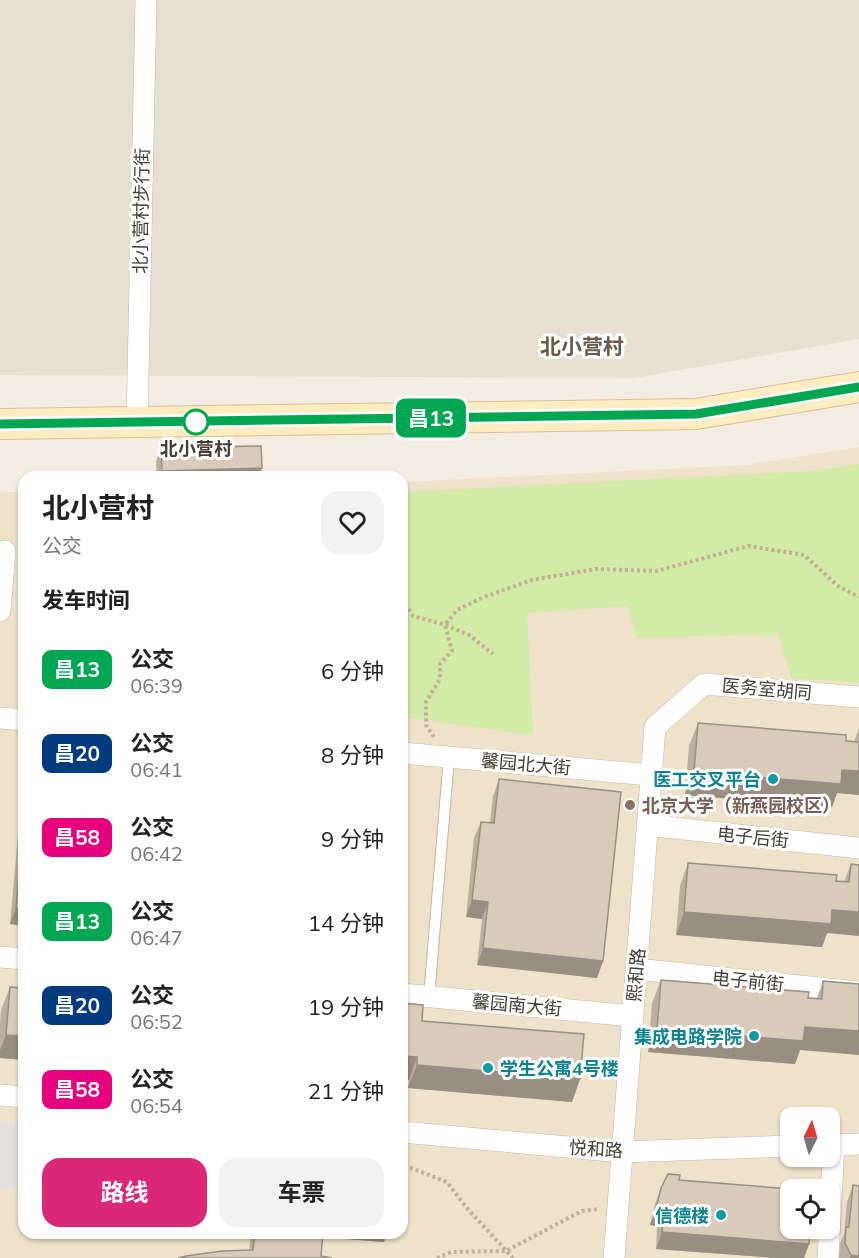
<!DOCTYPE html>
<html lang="zh">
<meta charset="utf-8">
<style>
:root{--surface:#fff;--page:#f2f2f2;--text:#222;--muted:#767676;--accent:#db2777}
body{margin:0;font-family:Mulish,"Noto Sans SC",sans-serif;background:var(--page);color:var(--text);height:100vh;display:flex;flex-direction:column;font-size:22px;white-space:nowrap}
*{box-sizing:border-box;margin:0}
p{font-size:20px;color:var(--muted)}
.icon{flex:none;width:33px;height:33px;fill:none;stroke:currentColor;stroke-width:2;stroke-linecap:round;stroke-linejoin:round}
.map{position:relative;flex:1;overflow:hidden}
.sheet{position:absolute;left:18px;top:471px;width:390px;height:768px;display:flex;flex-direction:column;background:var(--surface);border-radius:18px;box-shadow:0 2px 4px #0004}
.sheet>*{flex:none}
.badge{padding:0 12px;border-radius:9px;font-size:21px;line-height:39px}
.needle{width:39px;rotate:5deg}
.tools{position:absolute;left:780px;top:1107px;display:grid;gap:12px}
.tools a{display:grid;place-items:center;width:60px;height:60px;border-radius:12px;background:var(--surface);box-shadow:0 2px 4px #0004;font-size:30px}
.map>.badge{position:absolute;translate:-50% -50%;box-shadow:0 0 0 3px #fff}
h2{padding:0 24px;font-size:22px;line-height:54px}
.round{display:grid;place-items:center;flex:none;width:63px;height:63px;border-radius:18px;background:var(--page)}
.headline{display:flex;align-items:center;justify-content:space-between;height:102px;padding:0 24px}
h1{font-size:28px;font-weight:700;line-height:45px}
.action{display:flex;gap:12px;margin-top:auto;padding:12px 24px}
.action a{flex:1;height:69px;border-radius:18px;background:var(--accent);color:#fff;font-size:24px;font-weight:700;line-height:69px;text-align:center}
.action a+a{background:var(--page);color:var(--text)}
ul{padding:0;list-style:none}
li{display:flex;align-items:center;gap:18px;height:84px;padding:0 24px}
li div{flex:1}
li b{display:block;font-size:22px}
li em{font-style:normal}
li .badge{min-width:66px;font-weight:700;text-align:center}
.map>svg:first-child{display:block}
.residential{fill:#e8dfd0}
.education{fill:#eee2cb;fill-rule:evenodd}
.green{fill:#d2eca7}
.parking{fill:#e3e0dc}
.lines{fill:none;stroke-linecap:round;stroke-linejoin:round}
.service-casing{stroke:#c2b7a8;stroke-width:12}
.minor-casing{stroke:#c2b7a8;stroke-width:22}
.secondary-casing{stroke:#d7bf8e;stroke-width:32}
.path{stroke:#c2af95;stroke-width:4;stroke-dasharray:3 3;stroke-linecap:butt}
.service{stroke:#fff;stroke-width:10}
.minor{stroke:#fff;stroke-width:21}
.secondary{stroke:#ffecc1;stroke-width:30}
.wall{fill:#bbafa0}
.shaded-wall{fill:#988e82}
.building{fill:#d9cbba;stroke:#988e82;stroke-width:1.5}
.line-casing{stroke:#fff;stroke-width:14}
.line{stroke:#00a651;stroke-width:9}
.stop-dot{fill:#fff;stroke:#00a651;stroke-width:3}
.culture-dot{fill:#0f9aa8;stroke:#fff;stroke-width:2}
.education-dot{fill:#8d6e63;stroke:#fff;stroke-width:2}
.labels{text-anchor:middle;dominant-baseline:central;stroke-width:6;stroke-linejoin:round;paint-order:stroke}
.street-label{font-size:18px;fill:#453d33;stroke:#fff}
.stop-label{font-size:18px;font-weight:bold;fill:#453d33;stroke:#fff}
.culture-label{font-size:18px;font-weight:bold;fill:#0d838f;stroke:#fff;text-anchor:end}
.education-label{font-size:18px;font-weight:bold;fill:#785e54;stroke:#fff;text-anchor:start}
.quarter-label{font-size:21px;font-weight:bold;fill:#695a49;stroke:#fff}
</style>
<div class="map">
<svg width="859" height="1258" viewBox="0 0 859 1258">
<rect width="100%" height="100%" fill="#f3ede3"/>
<path class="residential" d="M0 0H859V339L634 378 0 375Z"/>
<path class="education" d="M859 447V1258H0V492H24V1233H402V482L747 465ZM790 1118H830V1156H790ZM790 1190H830V1228H790Z"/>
<path class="green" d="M859 464V683L791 678 778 634 637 638 627 606 527 613 533 735 402 717V492L812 471Z"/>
<path class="parking" d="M0 1121 24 1123V1191L0 1189Z"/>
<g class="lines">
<defs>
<path id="service" d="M429 997 449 757"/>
<path id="minor" d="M137 423 146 0
M0 611 5 551
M0 718 24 720
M402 753 651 775
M647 825 859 848
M0 957 24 959
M636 969 859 992
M402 994 632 1016
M0 1095 24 1097
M402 1132 622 1152 790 1146
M830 1145 859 1144
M614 1258 655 727 704 684 859 697
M828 1258 834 1144"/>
<path id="secondary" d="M0 424 696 414 859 387"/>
</defs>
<use href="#service" class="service-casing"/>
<use href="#minor" class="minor-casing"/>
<use href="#secondary" class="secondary-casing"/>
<path class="path" d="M402 599 413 616 445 625 469 635 493 654
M434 737 426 725V702L440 679V664L452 651 445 625 457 610 484 597 532 580 596 569 656 571 749 546 804 555 838 586 859 597
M403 1152 402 1168H411L447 1182 465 1206 513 1258
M437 1258 451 1252 506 1251 582 1211 599 1209"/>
<use href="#service" class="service"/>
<use href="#minor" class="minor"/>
<use href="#secondary" class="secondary"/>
</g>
<path class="wall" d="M161 448 259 477H157L156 461Z
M698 723 854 742 859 728V795L837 793 832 807 685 795 689 746Z
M24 768V926L10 924Z
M499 779 603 961 597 978 477 965 482 919 466 917 474 838 481 822 490 823 493 796Z
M688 863 844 882 851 864 859 865 827 933 822 947 676 935 680 886Z
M661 980 817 998 823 981 859 984 800 1050 795 1064 648 1052 652 1003Z
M10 987 24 988V1060L0 1058V1025L1 1010Z
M422 1021 580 1079 572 1102 408 1088 409 1080Z
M679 1180 809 1244 804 1258H776L656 1249 657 1226 650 1225 655 1204 661 1188Z
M853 1185 859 1258H839L840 1243 844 1234 847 1202Z
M251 1233H387L384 1242 323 1237 321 1256 249 1250Z"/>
<path class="shaded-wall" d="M262 468 259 477H160L162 471Z
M842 770 859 771V795L837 793 832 807 685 795 694 772Z
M472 900 488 902 482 919 466 917Z
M16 908H24V926L10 924Z
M832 910 859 912V936L827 933 822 947 676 935 684 912Z
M483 948 603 961 597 978 477 965Z
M805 1027 859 1031V1055L800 1050 795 1064 648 1052 657 1029Z
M6 1035 24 1036V1060L0 1058V1050Z
M402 1056 417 1057 409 1080H402Z
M417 1065 580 1079 572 1102 408 1088Z
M656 1209H664L657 1226 650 1225Z
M662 1232 809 1244 804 1258H776L656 1249Z
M320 1233H387L384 1242 319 1237Z
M859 1253V1258H850L851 1255Z"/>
<path class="building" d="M261 446 262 468 162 471 161 448Z
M698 723 846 735V741L859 742V771L842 770 841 784 694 772Z
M499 779 621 792 603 961 483 948 488 902 472 900 481 822 494 823Z
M24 821V908H16Z
M688 863 837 875 836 881 849 882 851 864 859 865V912L832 910 831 924 684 912Z
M661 980 809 992 808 998 822 999 823 981 859 984V1031L805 1027 803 1041 657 1029Z
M10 987 24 988V1036L6 1035Z
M402 1003 423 1005 422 1021 584 1034 580 1079 417 1065V1057L402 1056Z
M668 1174 680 1175 679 1180 804 1190H790V1228H810L809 1244 662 1232 664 1209H656L661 1188Z
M853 1185 859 1186V1256L851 1255 845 1243 846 1227H849Z
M255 1233H323L321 1256 332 1258H178L186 1256 222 1251 253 1250Z"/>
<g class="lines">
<defs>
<path id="line" d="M0 424 696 414 859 387"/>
</defs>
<use href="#line" class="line-casing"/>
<use href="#line" class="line"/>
</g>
<circle class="stop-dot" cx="196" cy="422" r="12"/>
<g class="culture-dot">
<circle cx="773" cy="779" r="6"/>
<circle cx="754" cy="1036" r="6"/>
<circle cx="488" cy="1068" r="6"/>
<circle cx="721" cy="1215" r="6"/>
</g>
<circle class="education-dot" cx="630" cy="805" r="6"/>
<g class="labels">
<g class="street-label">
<text transform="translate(141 211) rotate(-89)">北小营村步行街</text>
<text transform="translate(767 689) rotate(5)">医务室胡同</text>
<text transform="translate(526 764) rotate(5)">馨园北大街</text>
<text transform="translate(753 837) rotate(6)">电子后街</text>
<text transform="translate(636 975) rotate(-85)">熙和路</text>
<text transform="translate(748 981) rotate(6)">电子前街</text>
<text transform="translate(517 1005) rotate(5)">馨园南大街</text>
<text transform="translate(596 1149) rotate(4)">悦和路</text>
</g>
<g class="stop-label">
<text x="196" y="448">北小营村</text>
</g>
<g class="culture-label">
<text x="761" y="779">医工交叉平台</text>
<text x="742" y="1036">集成电路学院</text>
<text x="500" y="1068" text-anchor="start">学生公寓4号楼</text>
<text x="709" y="1215">信德楼</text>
</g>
<g class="education-label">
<text x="642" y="805">北京大学（新燕园校区）</text>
</g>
<g class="quarter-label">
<text x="582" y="346">北小营村</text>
</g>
</g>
</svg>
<div class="tools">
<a><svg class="needle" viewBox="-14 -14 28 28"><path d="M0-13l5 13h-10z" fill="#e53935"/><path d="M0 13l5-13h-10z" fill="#767676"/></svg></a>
<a><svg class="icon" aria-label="locate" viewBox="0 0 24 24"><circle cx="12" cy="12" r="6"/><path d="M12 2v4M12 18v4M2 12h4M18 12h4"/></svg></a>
</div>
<b class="badge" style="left:431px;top:418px;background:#00a651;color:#fff">昌13</b>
<section class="sheet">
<div class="headline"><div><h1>北小营村</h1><p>公交</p></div><a class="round"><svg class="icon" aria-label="heart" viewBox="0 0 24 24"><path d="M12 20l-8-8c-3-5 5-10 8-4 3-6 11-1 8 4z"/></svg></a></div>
<h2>发车时间</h2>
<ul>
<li><span class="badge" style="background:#00a651;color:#fff">昌13</span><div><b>公交</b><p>06:39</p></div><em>6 分钟</em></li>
<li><span class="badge" style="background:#003b80;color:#fff">昌20</span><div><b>公交</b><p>06:41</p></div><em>8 分钟</em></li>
<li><span class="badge" style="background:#e6007e;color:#fff">昌58</span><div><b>公交</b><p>06:42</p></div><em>9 分钟</em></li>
<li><span class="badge" style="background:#00a651;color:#fff">昌13</span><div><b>公交</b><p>06:47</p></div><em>14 分钟</em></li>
<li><span class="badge" style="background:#003b80;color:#fff">昌20</span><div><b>公交</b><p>06:52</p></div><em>19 分钟</em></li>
<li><span class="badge" style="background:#e6007e;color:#fff">昌58</span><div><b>公交</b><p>06:54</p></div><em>21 分钟</em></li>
</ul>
<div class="action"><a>路线</a><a>车票</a></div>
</section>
</div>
